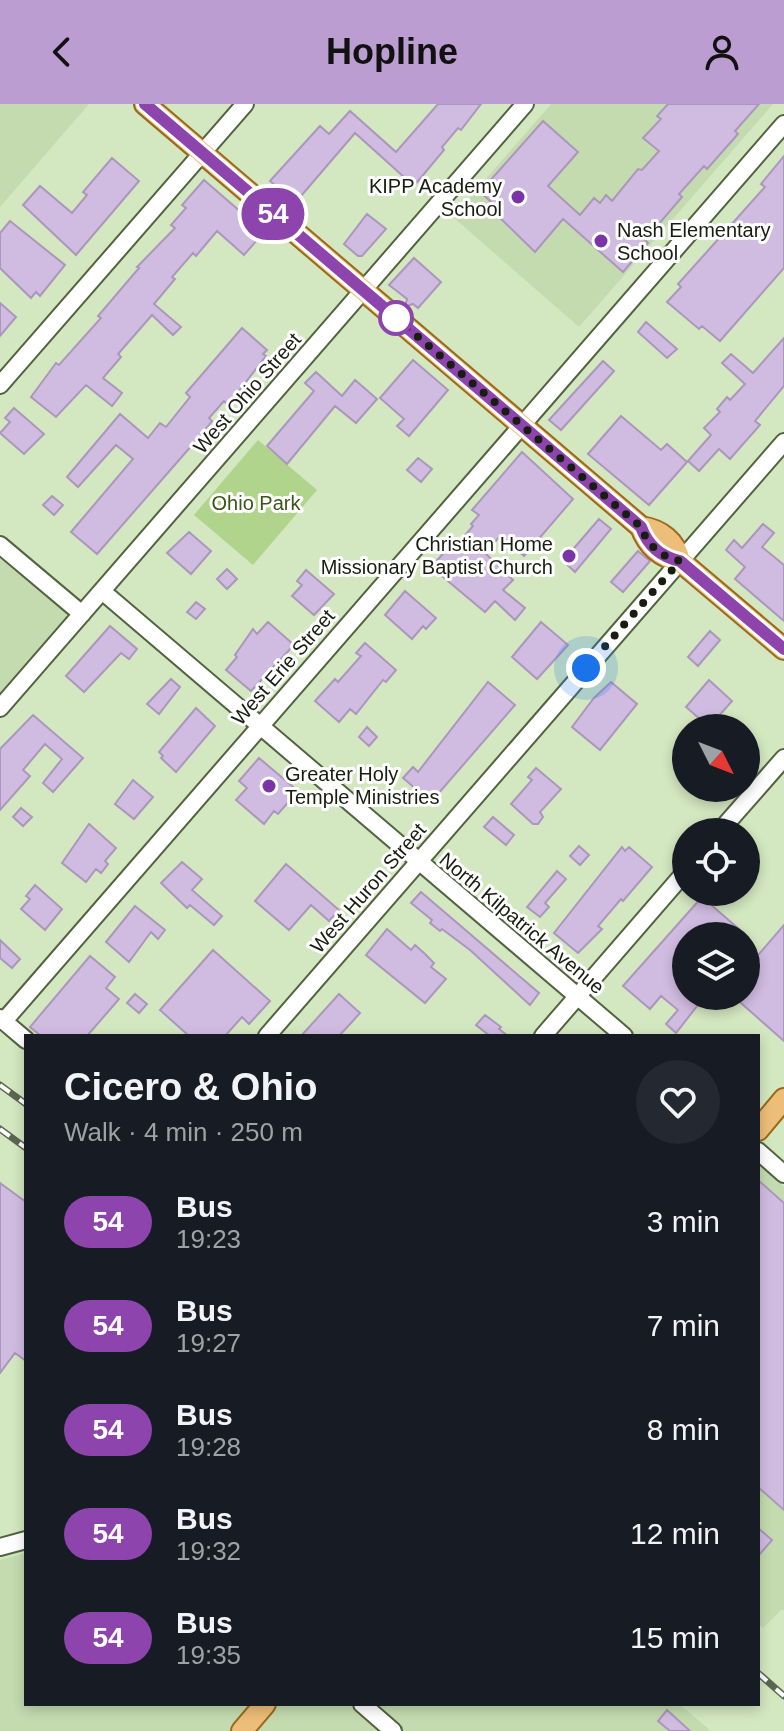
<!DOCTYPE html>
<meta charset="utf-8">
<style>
:root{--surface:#171b24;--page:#242831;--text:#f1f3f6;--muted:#9ea1a6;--accent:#bc9dd2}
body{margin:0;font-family:Helvetica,sans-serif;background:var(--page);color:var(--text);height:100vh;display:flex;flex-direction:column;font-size:30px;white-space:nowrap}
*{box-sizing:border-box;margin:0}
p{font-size:26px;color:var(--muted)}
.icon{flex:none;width:44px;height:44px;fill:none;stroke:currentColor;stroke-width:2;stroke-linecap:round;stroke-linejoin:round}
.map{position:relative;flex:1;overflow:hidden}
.sheet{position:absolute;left:24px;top:930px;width:736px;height:672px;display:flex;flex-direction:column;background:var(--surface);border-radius:0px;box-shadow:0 4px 12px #0003}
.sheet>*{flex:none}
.badge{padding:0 16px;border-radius:26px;font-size:28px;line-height:52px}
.needle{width:52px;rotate:132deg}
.buttons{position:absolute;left:672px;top:610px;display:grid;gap:16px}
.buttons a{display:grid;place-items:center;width:88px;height:88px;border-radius:50%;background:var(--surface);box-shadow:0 4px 12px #0003;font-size:40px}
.you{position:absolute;width:40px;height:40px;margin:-20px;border:6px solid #fff;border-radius:50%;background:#1a73e8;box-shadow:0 0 0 12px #1a73e833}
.map>.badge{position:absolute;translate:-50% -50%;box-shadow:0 0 0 4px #fff}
.round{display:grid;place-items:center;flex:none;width:84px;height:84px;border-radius:42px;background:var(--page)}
.head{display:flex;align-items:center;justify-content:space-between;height:136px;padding:0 40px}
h1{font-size:38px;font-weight:700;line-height:60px}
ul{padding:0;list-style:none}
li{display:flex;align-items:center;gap:24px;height:104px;padding:0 40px}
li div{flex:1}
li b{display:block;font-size:30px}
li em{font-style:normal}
li .badge{min-width:88px;font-weight:700;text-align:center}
header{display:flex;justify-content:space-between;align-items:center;height:104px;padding:0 40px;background:var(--accent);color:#111;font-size:36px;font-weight:700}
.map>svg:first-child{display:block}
.built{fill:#c4dbaf}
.green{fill:#b0d48b}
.building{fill:#d1bce1;stroke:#ab97bb;stroke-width:2}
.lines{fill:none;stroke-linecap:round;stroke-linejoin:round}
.minor-casing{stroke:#526341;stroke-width:20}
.major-casing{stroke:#9a6a1a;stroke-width:24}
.minor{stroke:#fff;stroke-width:16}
.major{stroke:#ecbe79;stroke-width:20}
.rail-casing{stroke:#5b664f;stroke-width:7}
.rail{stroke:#fff;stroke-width:4;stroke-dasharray:12;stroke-linecap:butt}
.line-casing{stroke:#fff;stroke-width:18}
.line{stroke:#8e44ad;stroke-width:12}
.walk{stroke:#171e10;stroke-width:8;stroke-dasharray:0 14.4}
.poi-dot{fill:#7b34a7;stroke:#fff;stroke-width:3}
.stop-dot{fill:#fff;stroke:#8e44ad;stroke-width:4}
.labels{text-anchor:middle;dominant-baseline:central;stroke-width:6;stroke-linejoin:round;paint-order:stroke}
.poi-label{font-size:20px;fill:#171e10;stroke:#fff;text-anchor:end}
.street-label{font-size:20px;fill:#171e10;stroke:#fff}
.park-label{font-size:20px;fill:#3a5616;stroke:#fff}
</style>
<header><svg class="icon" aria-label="back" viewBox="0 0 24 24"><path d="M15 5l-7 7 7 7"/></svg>Hopline<svg class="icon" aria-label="person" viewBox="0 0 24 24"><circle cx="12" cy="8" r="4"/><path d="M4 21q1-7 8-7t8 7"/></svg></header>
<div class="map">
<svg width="784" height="1627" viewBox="0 0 784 1627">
<rect width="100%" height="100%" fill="#d3e7c0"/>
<path class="built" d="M0 0H89L0 103Z
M551 0H773L579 223 453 113Z
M0 451 72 511 0 597Z
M758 1060 784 1083V1507L782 1505 763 1524 758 1520Z
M26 1449V1600H679L711 1627H0V1456Z"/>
<path class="green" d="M258 336 317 386 253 461 194 411Z"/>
<path class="building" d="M438 0H481L461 26 458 24 442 43 444 46 414 82 355 29 295 99 270 77 320 22 329 30 350 7 396 48Z
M668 0H759L735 27 738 30 707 65 704 62 679 90 682 93 645 136 648 139 623 168 563 115 535 148 488 102 491 98 480 88 543 17 578 48 548 82 580 111 594 94 600 99 606 91 612 97 638 65 642 66 659 47 643 34 661 15 657 12Z
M784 52V164L720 237 702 222 699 225 667 198 681 183 678 180 765 83 761 80Z
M112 54 139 77 76 151 23 101 40 82 72 109 87 91 83 88Z
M204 76 264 128 244 151 217 127 196 152 193 149 172 173 175 175 154 200 181 223 173 231 152 211 118 250 121 253 103 274 122 289 112 302 86 281 56 313 31 293 56 259 59 261 101 214 98 212 139 164 137 163 175 124 171 121 186 104 182 101Z
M367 110 386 125 362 152H358L344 140Z
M10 117 65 161 40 192 36 188 31 194 0 164V129Z
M414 154 441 178 418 204 413 200 405 203 407 195 389 181Z
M0 199 16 213 0 232Z
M646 218 677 245 667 254 638 228Z
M242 224 267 246 263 250 266 252 228 301 224 297 209 314 212 317 200 332 97 450 71 428 133 355 116 341 78 383 67 373 120 310 148 334 160 319 166 323 190 293 186 289Z
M784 234V282L755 317 760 321 730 355 719 345 699 367 688 357 711 331 704 324 720 308 717 305 727 293 730 296 745 280 722 259 731 250 753 269Z
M413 256 448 286 409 332 397 322 404 315 380 294Z
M603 257 614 267 561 326 549 316Z
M316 268 342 292 355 276 377 295 356 319 335 302 287 360 267 342 314 287 305 279Z
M14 304 44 330 24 350 0 329 10 318 5 314Z
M621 312 661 346 667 340 687 358 649 401 588 350Z
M522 348 573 395 524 452 501 431 485 449 513 476 503 486 525 504 515 516 495 497 485 508 431 463 451 441 454 444 473 422 471 420 479 411 472 406Z
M418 354 432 365 421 378 407 366Z
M52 392 63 401 54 411 43 401Z
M599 415 611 425 575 468 563 457Z
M763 420 774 429 762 443 784 461V517L735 475 745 463 726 446 734 436 742 444Z
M189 428 211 447 191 470 167 449Z
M638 447 650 457 623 488 611 478Z
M227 465 237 475 227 485 217 475Z
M306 466 334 490 314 511 292 492 302 481 297 477Z
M405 487 436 514 426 525 423 522 412 535 385 511Z
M196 498 205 505 196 515 187 508Z
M268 518 294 541 251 587 226 566 237 553 235 551 253 525 257 530Z
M541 518 568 541 537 575 512 553Z
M110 522 137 545 129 555 121 549 84 588 66 572Z
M710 527 720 536 698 562 688 553Z
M365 539 396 566 386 578 383 576 356 610 350 605 339 618 315 597 335 575 338 578 361 552 356 549Z
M171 575 180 583 159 610 147 600Z
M709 576 732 597 709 623 686 603Z
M488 578 515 601 431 698 403 674 413 663 418 668Z
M611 578 637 600 600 646 572 623 594 594Z
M196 604 215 622 176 668 161 654 163 652 159 648Z
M33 611 83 654 53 688 43 679 62 655 45 640 23 666 30 672 0 706V645Z
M367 623 377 633 369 642 359 633Z
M259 654 298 687 278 710 274 707 264 720 236 696 247 684 239 677Z
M536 664 561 685 540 708 543 713 538 720H533L511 700 532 676 528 673Z
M133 676 153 693 134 715 115 700Z
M21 704 32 713 23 722 13 713Z
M493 713 514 731 506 741 484 723Z
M89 720 116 744 105 757 108 760 101 769 96 765 86 778 62 759Z
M579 742 589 751 580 761 570 752Z
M622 743 625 747 629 743 652 763 623 797 621 795 598 822 602 825 578 849 554 829Z
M182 758 202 775 192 786 222 812 214 821 190 801 187 804 161 779Z
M286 760 339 806 329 817 311 801 289 826 255 797Z
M557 767 566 775 545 799 549 803 540 813 527 803Z
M35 781 62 805 45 826 21 805 30 795 26 792Z
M421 788 539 889 530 901 470 846 442 825 440 827 430 819 432 816 411 799Z
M702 793 747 832H686V892H705L676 929 666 920 678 906 661 892 650 905 623 882Z
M135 802 165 826 158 835 151 828 129 858 106 838Z
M784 821V937L733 892H746V865Z
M387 825 411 846 415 841 424 849 434 859 431 863 446 875 425 899 366 851Z
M0 836 20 855 12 864 0 854Z
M213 846 270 897 249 920 242 913 225 932H189L160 906Z
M90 852 115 873 106 884 119 895 87 932H41L30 923Z
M135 890 147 900 139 909 127 899Z
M339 890 360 909 351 919 339 932H301Z
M485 911 501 923 499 925 508 932H490L476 921Z
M758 1076 784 1099V1406L758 1383Z
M0 1079 26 1098V1257L15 1249 0 1269Z
M758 1424 772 1436 758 1452Z
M667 1606 690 1627H670L658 1617Z"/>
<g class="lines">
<defs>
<path id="minor" d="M0 281 245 0
M0 441 82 510
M102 487 624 932
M0 604 525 0
M719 728 784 654
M0 914 26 936
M4 917 784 20
M267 932 784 338
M543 932 686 767
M758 1047 784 1070
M0 1443 26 1436
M362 1600 393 1627"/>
<path id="major" d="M145 0 641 423C648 442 661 453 680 457L784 545
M641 423C661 426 675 437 680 457
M758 1026 784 995
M242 1627 265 1600"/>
</defs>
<use href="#minor" class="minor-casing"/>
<use href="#major" class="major-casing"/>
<use href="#minor" class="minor"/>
<use href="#major" class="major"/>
<defs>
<path id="rail" d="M0 981 26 1000
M0 1025 26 1044
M758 1569 784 1592"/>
</defs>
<use href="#rail" class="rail-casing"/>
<use href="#rail" class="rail"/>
</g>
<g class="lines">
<defs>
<path id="line" d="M145 0 641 423C648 442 661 453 680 457L784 545"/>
</defs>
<use href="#line" class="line-casing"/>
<use href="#line" class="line"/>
<path class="walk" d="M396 214 641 423C648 442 661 453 680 457L586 564"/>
</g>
<g class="poi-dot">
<circle cx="518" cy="93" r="8"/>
<circle cx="601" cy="137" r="8"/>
<circle cx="569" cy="452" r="8"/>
<circle cx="269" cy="682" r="8"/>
</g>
<circle class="stop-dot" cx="396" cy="214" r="16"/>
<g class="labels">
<g class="poi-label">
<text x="502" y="82">KIPP Academy<tspan x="502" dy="23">School</tspan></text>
<text x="617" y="126" text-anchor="start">Nash Elementary<tspan x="617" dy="23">School</tspan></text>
<text x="553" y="440">Christian Home<tspan x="553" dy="23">Missionary Baptist Church</tspan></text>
<text x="285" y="670" text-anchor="start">Greater Holy<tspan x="285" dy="23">Temple Ministries</tspan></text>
</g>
<g class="street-label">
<text transform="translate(247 289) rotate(-49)">West Ohio Street</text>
<text transform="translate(283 563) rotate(-49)">West Erie Street</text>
<text transform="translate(368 784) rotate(-49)">West Huron Street</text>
<text transform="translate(522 819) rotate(40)">North Kilpatrick Avenue</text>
</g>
<g class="park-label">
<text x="256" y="399">Ohio Park</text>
</g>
</g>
</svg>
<div class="buttons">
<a><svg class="needle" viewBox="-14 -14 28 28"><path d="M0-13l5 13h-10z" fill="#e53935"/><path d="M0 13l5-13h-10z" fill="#9ea1a6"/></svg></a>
<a><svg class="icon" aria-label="locate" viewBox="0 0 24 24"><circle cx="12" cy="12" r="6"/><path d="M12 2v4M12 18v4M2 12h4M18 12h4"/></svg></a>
<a><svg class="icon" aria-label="layers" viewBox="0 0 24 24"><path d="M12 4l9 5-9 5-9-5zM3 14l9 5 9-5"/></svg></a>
</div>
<div class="you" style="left:586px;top:564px"></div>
<b class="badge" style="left:273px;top:110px;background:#8e44ad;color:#fff">54</b>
<section class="sheet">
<div class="head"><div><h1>Cicero &amp; Ohio</h1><p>Walk · 4 min · 250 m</p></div><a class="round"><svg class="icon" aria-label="heart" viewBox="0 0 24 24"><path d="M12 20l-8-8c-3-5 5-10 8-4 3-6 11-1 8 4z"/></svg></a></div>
<ul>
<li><span class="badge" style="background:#8e44ad;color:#fff">54</span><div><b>Bus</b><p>19:23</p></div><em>3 min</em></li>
<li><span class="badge" style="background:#8e44ad;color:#fff">54</span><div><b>Bus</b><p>19:27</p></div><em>7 min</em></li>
<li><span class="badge" style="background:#8e44ad;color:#fff">54</span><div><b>Bus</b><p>19:28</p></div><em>8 min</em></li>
<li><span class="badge" style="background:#8e44ad;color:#fff">54</span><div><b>Bus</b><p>19:32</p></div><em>12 min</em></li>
<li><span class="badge" style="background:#8e44ad;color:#fff">54</span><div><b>Bus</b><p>19:35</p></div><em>15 min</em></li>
</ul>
</section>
</div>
